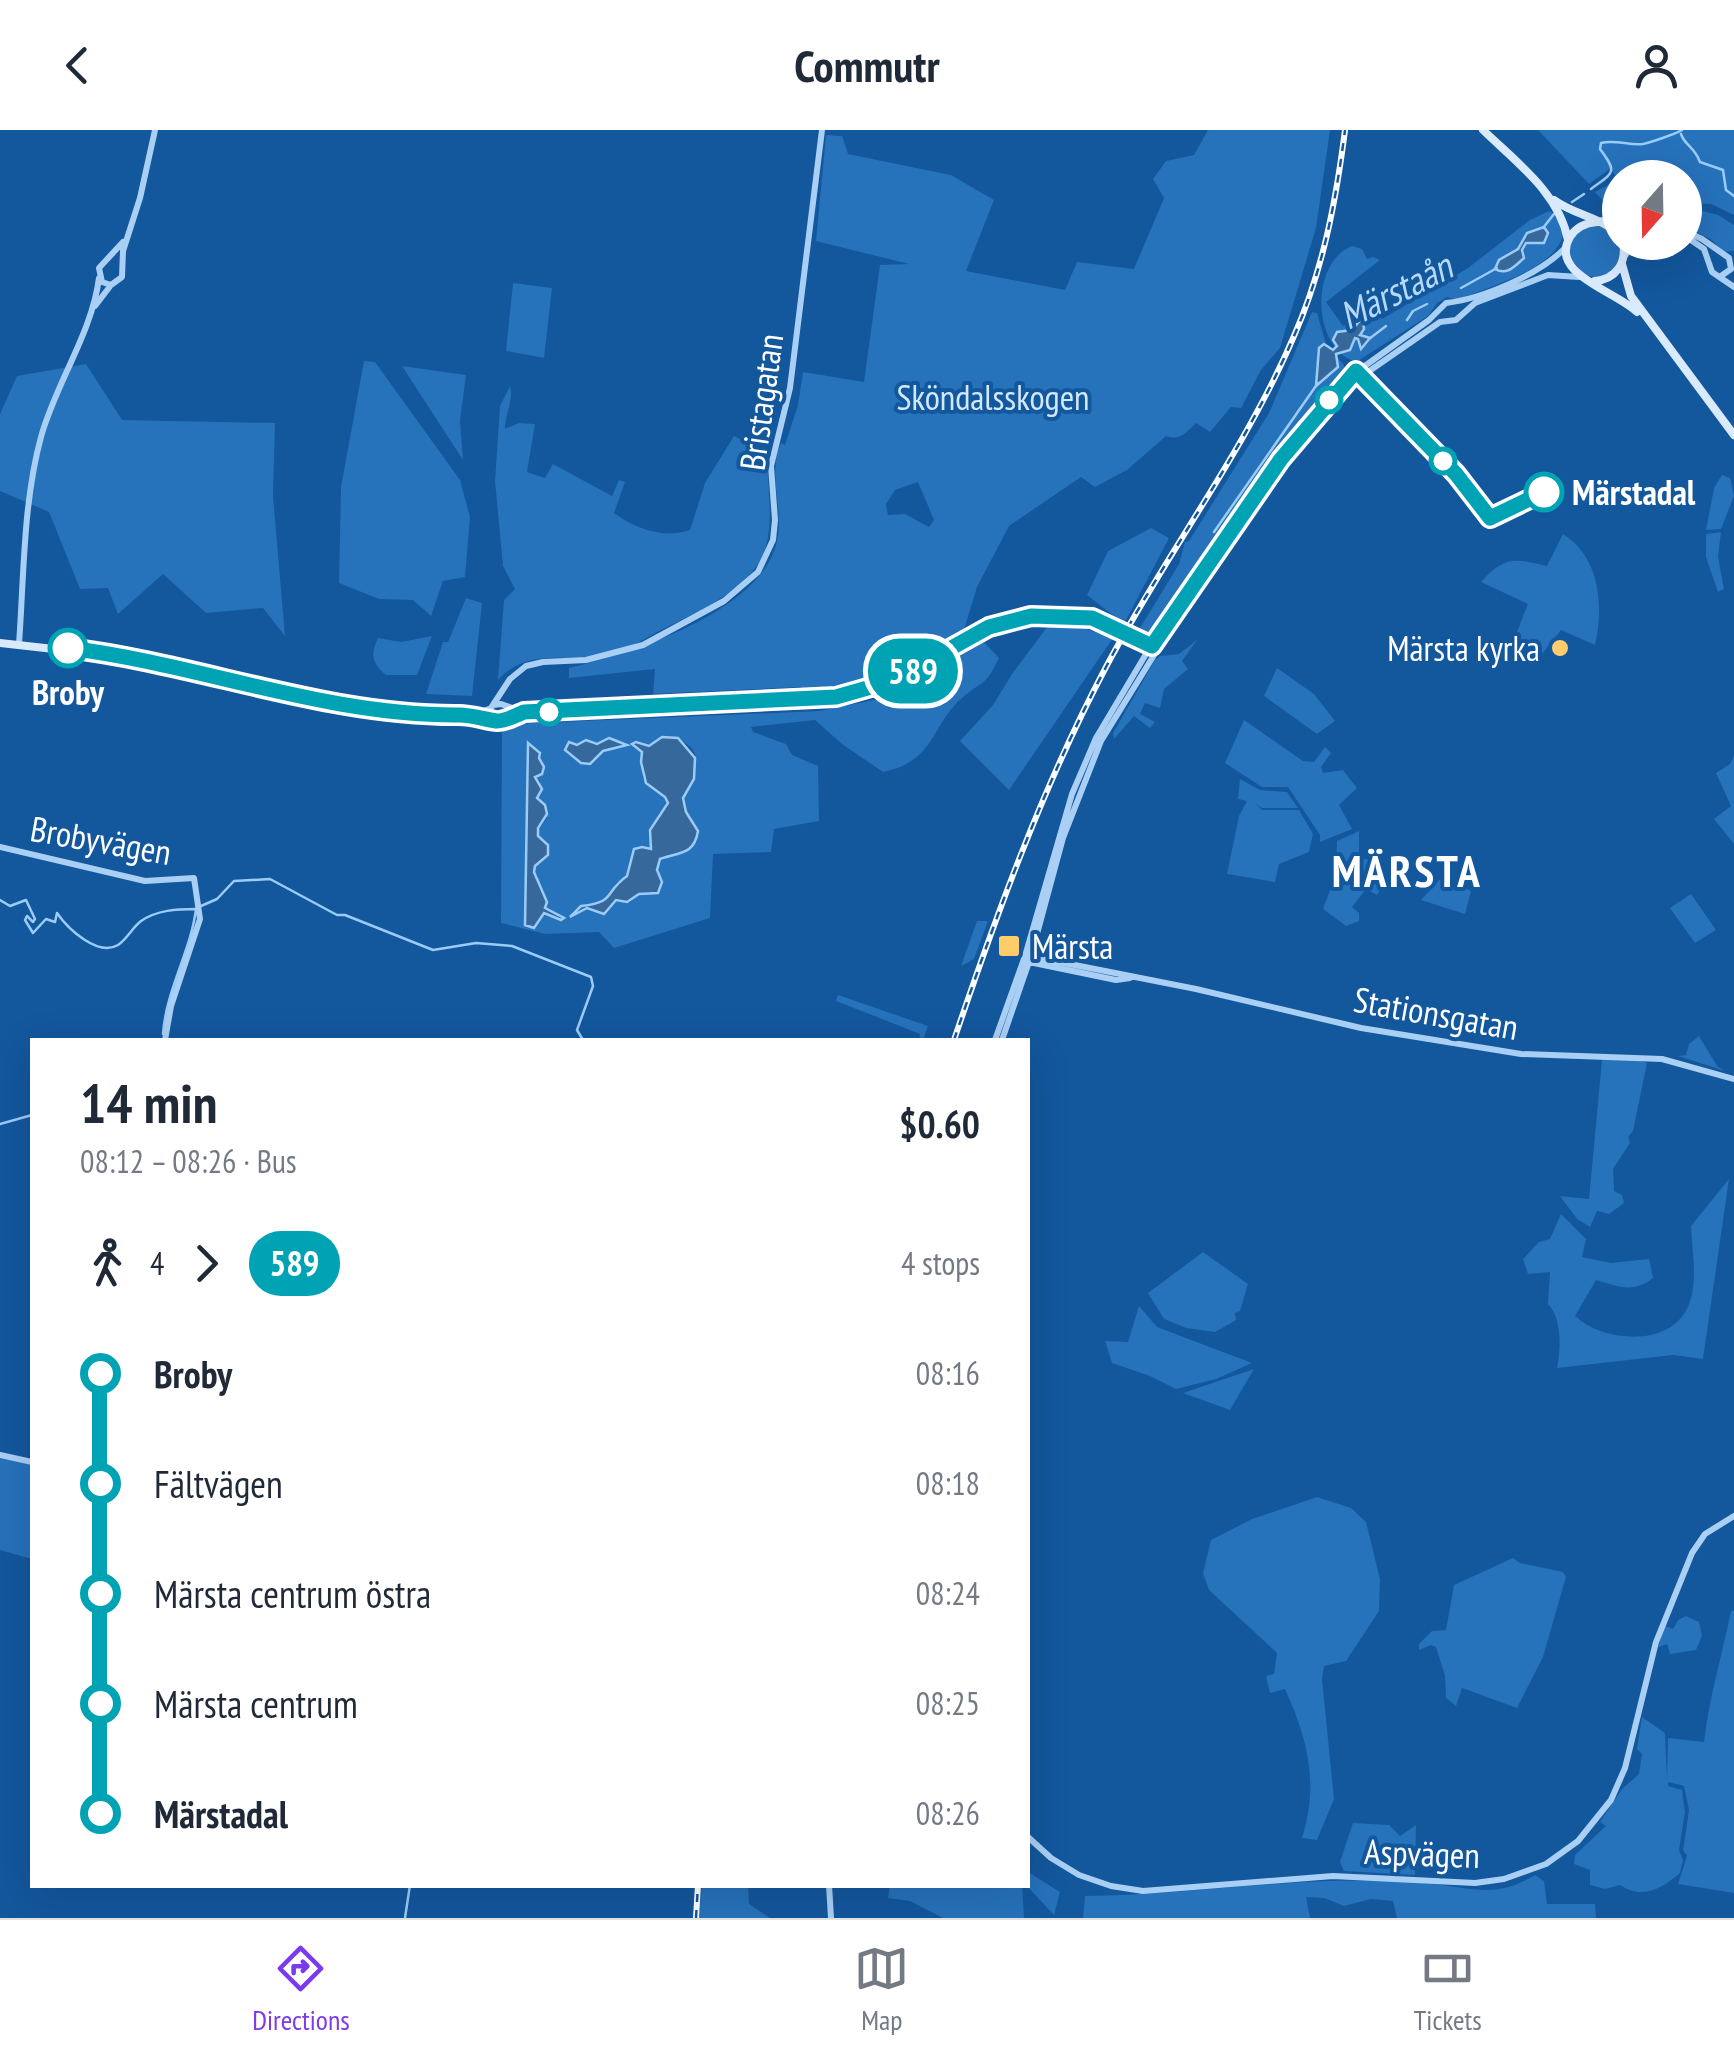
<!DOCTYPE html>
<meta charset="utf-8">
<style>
:root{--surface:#fff;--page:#f2f2f3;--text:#1f2937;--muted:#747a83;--line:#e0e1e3;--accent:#7c3aed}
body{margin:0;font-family:"PT Sans Narrow",sans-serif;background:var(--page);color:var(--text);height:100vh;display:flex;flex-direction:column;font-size:38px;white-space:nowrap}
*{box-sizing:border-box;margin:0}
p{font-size:32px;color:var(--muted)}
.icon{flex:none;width:55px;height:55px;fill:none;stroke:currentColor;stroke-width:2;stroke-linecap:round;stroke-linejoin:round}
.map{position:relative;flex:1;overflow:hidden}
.details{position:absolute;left:30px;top:908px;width:1000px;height:850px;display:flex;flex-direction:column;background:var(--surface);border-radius:0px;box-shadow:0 10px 40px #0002}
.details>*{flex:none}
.badge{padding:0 20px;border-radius:32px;font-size:35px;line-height:65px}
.needle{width:65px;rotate:200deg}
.fabs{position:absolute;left:1602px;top:30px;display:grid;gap:20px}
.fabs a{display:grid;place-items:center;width:100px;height:100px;border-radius:50%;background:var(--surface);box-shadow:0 10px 40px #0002;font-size:50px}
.map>.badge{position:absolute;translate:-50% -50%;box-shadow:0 0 0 5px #fff}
.legs{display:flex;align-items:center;gap:15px;height:110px;padding:0 50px;font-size:32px}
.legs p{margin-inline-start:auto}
.headline{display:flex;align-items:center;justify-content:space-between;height:170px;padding:0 50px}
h1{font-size:55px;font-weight:700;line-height:75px}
ul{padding:0 50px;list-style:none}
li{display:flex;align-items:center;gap:35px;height:110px;font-size:38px}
li i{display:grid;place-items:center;width:15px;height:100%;margin:0 12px;background:currentColor}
li i::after{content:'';width:25px;height:25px;margin:-12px;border:8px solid;border-radius:50%;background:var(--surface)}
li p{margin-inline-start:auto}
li:first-child i{background:linear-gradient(#0000 50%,currentColor 0)}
li:last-child i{background:linear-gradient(currentColor 50%,#0000 0)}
header{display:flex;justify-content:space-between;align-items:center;height:130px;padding:0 50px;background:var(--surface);font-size:45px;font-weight:700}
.menu{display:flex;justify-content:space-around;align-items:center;height:140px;border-top:2px solid var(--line);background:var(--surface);font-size:28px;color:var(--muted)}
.menu a{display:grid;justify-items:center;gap:5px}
.menu .active{color:var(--accent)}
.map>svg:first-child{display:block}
.green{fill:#2672bb;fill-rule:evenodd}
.water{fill:#37689b;stroke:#9bcbf7;stroke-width:2.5}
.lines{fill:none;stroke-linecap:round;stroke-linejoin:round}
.stream{stroke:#9bcbf7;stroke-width:2.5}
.tertiary{stroke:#a9cff4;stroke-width:6}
.secondary{stroke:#d9eafd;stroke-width:8}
.rail-casing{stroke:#fff;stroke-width:6}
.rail{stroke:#13579d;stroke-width:2.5;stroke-dasharray:8;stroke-linecap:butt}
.tertiary-bridge{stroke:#a9cff4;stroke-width:6}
.line-1-casing{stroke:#fff;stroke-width:22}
.line-1{stroke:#00a3b4;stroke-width:15}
.stop-1-dot{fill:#fff;stroke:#00a3b4;stroke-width:5}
.poi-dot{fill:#ffcc6c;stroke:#13579d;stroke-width:4}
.labels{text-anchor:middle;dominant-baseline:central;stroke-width:8;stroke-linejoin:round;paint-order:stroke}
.park-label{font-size:35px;fill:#d1e8fd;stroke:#13579d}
.street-label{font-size:35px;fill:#fff;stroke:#13579d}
.stop-label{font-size:35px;font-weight:bold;fill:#fff;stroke:#13579d;text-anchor:start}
.poi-label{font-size:35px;fill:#fff;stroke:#13579d;text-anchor:end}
.water-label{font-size:38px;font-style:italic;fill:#b5d9fa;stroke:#13579d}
.district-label{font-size:45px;font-weight:bold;letter-spacing:2.5px;fill:#fff;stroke:#13579d}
</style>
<header><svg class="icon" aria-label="back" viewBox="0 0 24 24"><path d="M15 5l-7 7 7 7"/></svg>Commutr<svg class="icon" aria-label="person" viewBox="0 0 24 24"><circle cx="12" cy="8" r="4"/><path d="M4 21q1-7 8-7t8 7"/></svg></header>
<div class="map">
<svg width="1734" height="1788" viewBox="0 0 1734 1788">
<rect width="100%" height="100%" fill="#13579d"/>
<path class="green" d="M1208 0H1330L1316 98 1280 218 1261 240 1241 278 1231 277 1210 302 1196 293C1186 303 1180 311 1166 306L1127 340 1095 357 1081 347 1009 396 977 457 963 503C903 537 874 553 804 564L801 557 653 564 655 539 569 548V538C630 524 763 481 777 411 784 379 767 344 781 313L785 315 798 275 803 242 864 252 880 135 909 134 816 111 826 5 842 6 848 24 951 45 994 70 966 141 1065 160 1077 132 1134 139 1164 68 1153 49 1166 31 1194 25ZM918 352 934 390 929 397 905 384 888 385 886 374 895 360Z
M1538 0H1734V85L1711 74 1685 73V48H1620V78C1609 77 1602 70 1595 62L1608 55 1615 45 1610 39 1589 54Z
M1699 80 1718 85 1734 95V121L1723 122 1712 110 1685 96V81Z
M1549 81 1556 85 1563 105C1554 140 1488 157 1457 170L1447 167 1437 173 1428 186 1356 232C1312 219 1309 133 1352 116L1362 119 1367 129 1373 127 1380 130 1326 172 1343 196 1370 179 1382 189 1468 138 1530 90Z
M1569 121a26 26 0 1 1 52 0a26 26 0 1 1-52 0Z
M513 153 552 158 544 228 506 221Z
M1312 182 1317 183 1326 214 1344 235 1345 242C1271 321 1212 413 1153 503L1146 508 1137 503 1179 434 1185 412 1189 411 1269 283Z
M364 231 375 232 460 350 470 387 465 447 443 451 431 486 413 470 379 469 339 453 341 357Z
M86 234 122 290 275 293 273 366 285 506 263 478 206 483 163 444 118 484 108 458 80 459 49 382 0 361V284L17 246Z
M402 236 466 245 460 291 463 330Z
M510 256C514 270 505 284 505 299L519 293 535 294 527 342 545 348 553 334 612 366 619 350 625 352 614 383C636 399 664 409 690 400L705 353 734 306 760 318 765 313 768 316C765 349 775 383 766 416 755 458 697 482 661 500 640 511 623 524 598 527 559 531 527 519 498 550L504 470 515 459 503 436 495 351 500 276Z
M1722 345 1730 348 1734 366 1721 399 1706 400 1714 358Z
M1151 398 1169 408 1124 494 1087 465 1108 421Z
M1721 402 1718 427 1724 459 1718 462 1706 427V404Z
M1563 404C1600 427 1604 476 1595 515L1561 500 1542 524 1513 512 1528 474 1481 452C1504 426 1515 428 1547 436Z
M466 468 482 473 472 566 426 564 443 512H448Z
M1050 493 1071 494 1113 508 1009 660 960 611 993 575 1012 544Z
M432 506 417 545H386C372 533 370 525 378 508L401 512Z
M1197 510 1182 531 1188 539 1164 559 1160 578 1145 573 1140 584 1155 592 1150 598 1134 586 1114 609 1113 603 1155 530 1160 526 1179 524Z
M984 512 999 528C985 557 983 550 962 568 930 596 936 631 883 642L842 614 815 590 751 597 753 602 786 614 792 625 818 636 819 691 774 699 771 722 713 724 710 788 614 818 599 802 545 804 501 793 502 603 511 594 820 581 879 569 912 555ZM671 607C720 622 681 653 684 673 685 684 694 691 698 701L689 720 669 727 651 719 650 700 668 673 665 667 643 648 642 622 636 612 649 616 659 608ZM609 608 626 614 603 621 584 634 568 624 584 611 597 614ZM528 613 540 622 539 628 544 637 542 644 535 646 540 651 537 668 544 673 547 688 538 700V706L547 712 546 728 535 736 534 742 538 746C536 758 544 766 545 778L563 786 544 783 534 797 525 794ZM634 719 660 730 657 740 662 752 658 763 639 764 629 772 616 771 604 784 587 778 570 787C572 778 585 773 594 776L610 767 616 753 627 746Z
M1277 538 1314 564 1335 591 1317 604 1264 566Z
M1244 590 1303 631 1314 632 1325 617 1331 623 1321 637 1323 643 1343 640 1357 658 1339 675 1352 699 1320 712V705L1288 657H1262L1225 633Z
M1734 626V714L1714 689 1731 676 1716 643 1730 634Z
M1240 649 1260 660 1287 662 1298 678H1262L1255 673 1262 680H1299L1313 704 1309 722 1279 734 1275 752 1227 744 1239 686 1247 671 1238 669Z
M1359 701V728L1373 730 1374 747 1383 756 1377 765 1366 759 1352 777 1359 783V791L1346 796 1323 779 1336 744 1337 711Z
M1442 747 1471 761 1465 784 1421 770Z
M1691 764 1716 800 1695 813 1670 778Z
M977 791H988L974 829 961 836Z
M838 865 928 896 923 910H919L920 904 836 871Z
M1699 906 1717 936 1725 941 1678 926 1686 925 1689 914Z
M1635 929 1647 933 1633 1001 1628 1007 1630 1013 1613 1039 1614 1061 1622 1065 1624 1073 1609 1084 1597 1081 1590 1097 1577 1089 1560 1066 1589 1069 1602 930Z
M1729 1049 1703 1229 1673 1225 1557 1238C1561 1219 1562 1188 1548 1174L1550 1142 1528 1144 1523 1129 1539 1112 1550 1109 1561 1084 1586 1109 1582 1127 1611 1133 1649 1129 1653 1148C1634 1164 1617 1156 1596 1150L1575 1186C1604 1213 1673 1218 1689 1174 1698 1151 1692 1120 1691 1096Z
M1203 1122 1248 1154 1240 1181 1235 1183 1236 1190 1215 1202 1186 1198 1164 1189 1148 1163Z
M1139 1176 1157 1197 1252 1233 1216 1249 1176 1259 1150 1246 1112 1233 1105 1211 1128 1212Z
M1254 1239 1230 1280 1183 1263Z
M0 1328 32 1335V1429L0 1420Z
M1317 1367 1351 1378 1366 1392 1380 1449 1379 1481 1346 1531 1324 1536 1322 1549 1334 1669 1317 1710 1302 1708C1319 1653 1308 1610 1285 1559L1270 1563 1266 1546 1274 1544 1277 1523 1209 1460 1203 1443 1211 1410 1252 1389Z
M1513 1428 1520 1433 1563 1442 1566 1447 1543 1527 1517 1578 1462 1558 1456 1576 1446 1568 1445 1546 1436 1517 1431 1515 1419 1520V1514L1432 1501 1446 1500 1454 1455Z
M1731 1481H1734V1763L1678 1754 1687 1726 1683 1720 1689 1680 1684 1656 1668 1652V1656L1682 1660 1685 1682 1679 1720 1683 1730 1680 1743C1661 1759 1643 1770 1620 1755L1605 1759 1590 1755V1740L1574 1734 1575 1725 1606 1696 1600 1692 1622 1659 1639 1644 1642 1624 1637 1619 1642 1587 1665 1603 1667 1651 1668 1608 1704 1612C1709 1568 1722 1525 1731 1481Z
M1686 1486 1699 1492 1702 1506 1696 1520 1670 1524 1667 1514 1658 1517 1665 1496 1673 1499 1678 1490Z
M1353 1693 1389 1695 1400 1706 1416 1695 1415 1745 1344 1741 1340 1732Z
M1028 1742 1060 1762 1054 1785 1026 1755Z
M1535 1745 1544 1751 1547 1774H1595L1596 1788H1397L1393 1771 1371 1769 1344 1776 1324 1768 1306 1767 1310 1788H1083L1085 1766C1200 1765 1316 1742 1432 1754 1474 1758 1496 1769 1535 1745Z
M702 1755H748L749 1774 770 1788H699Z
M890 1755H1022L1024 1788H943L910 1771 888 1768Z"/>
<path class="water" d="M1544 97 1548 103 1544 113H1526L1522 120 1524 128C1515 136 1507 146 1495 139L1499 130 1518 119 1527 103Z
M1363 187 1364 199 1360 205 1370 208 1361 219 1358 209 1355 208 1350 220 1336 224 1338 237 1316 256 1319 218 1324 214 1333 220 1337 216 1333 210 1337 202 1352 200Z
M662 607 678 608 695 628 694 649 683 668 686 682 698 701C694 726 678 722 660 729L657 740 662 752 658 763 639 764 627 772 616 770 604 784 587 778 570 787 581 776C617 772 603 763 627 746L634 719 642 717 651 719 650 700 668 673 665 667 646 653 641 632 642 622 632 614 636 612 649 616Z
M609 608 627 615 603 621 590 634 581 633 565 620 569 612 577 615 586 610 597 614Z
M528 613 540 623 539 628 544 637 542 644 535 647 542 659 537 668 545 675 547 684 538 698V706L548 715V725L535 736 534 742 547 772 545 778 564 788 561 790 544 783 534 798 525 795Z"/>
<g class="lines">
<path class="stream" d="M1681 4C1685 16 1694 16 1700 32L1723 40 1726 60 1734 66
M1591 59C1614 42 1618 43 1600 19L1601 13C1616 9 1629 16 1643 14 1649 13 1678 3 1682 0
M1572 72 1584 64
M1543 98 1554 84
M1461 158 1497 138
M1407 190 1413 181 1427 174
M1369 209 1386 196
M1214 402 1318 253
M0 770 10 776 26 770 35 789 33 792 27 786 25 790 33 803 46 789 55 792 57 783C68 799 98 827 118 815 127 809 132 798 141 791 157 780 177 779 196 779 191 821 166 860 163 904
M201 776 217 769 234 751 270 749 337 785H345L433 820 476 813 512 816 591 847 593 856 577 900 583 910
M0 994 32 985
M405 1788 410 1755"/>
<path class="tertiary" d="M1602 90 1620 95
M1685 101 1702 109 1729 128 1731 139 1721 146
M1685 106 1704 119 1712 142 1734 157
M1625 126 1635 112
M111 155 102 152 99 138 123 112
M95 176 111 155 122 147 123 121 140 68 155 0
M1128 507 1150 520
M19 514C24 446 23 373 41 307 56 253 92 203 99 148
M125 527 360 578 471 585 499 591 524 583C593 580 662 577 730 574 776 572 823 573 867 560 957 534 1010 451 1115 497
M493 575 501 574 523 582
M477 584 491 578 510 549 526 536 543 532 586 530 643 515 724 471 758 442 773 410 775 390 771 336 790 258 822 0
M0 717 145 751 194 748 200 789 171 876 165 910
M1029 826 1196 859 1361 898 1521 924 1662 929 1734 949
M1029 832 1116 850 1130 848
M995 910 1025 826 1072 664 1096 608 1149 519 1250 372 1313 288 1348 248 1429 190 1446 173C1481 169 1539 145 1565 118
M1002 910 1031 826 1063 708 1101 611 1188 470 1317 292 1352 253 1440 192 1456 190 1475 173 1548 145 1579 147
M0 1325 32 1332
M1028 1707 1051 1728 1079 1745 1111 1756 1143 1761 1333 1746 1475 1753 1504 1749 1546 1734 1578 1711 1611 1670 1625 1638 1656 1512 1692 1423 1705 1404 1734 1386
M829 1755 831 1788"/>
<path class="secondary" d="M1483 0C1516 32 1559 63 1568 110
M1554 70C1574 85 1604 88 1620 106
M1597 92C1585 93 1576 97 1570 107 1548 144 1616 161 1637 182
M1622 134 1631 166 1734 305
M1595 151C1616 149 1627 133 1623 112
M0 513 125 527"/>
<defs>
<path id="rail" d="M954 910C997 783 1043 656 1106 537 1165 425 1244 323 1294 206 1323 140 1336 71 1345 0
M696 1788 698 1755"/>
</defs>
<use href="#rail" class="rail-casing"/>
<use href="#rail" class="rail"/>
<path class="tertiary-bridge" d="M1115 497 1142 511"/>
</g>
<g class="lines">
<defs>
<path id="line-1" d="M68 518C199 534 325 586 459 585 472 585 483 589 496 591 503 592 517 585 524 582L836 567 892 551 989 497 1031 486 1092 488 1152 516 1281 329 1356 241 1456 344 1490 388 1544 362"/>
</defs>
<use href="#line-1" class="line-1-casing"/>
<use href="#line-1" class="line-1"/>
</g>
<g class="stop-1-dot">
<circle cx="1329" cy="270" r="12"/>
<circle cx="1443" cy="331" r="12"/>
<circle cx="1544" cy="362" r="18"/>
<circle cx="68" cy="518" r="18"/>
<circle cx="549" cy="582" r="12"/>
</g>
<g class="poi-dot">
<circle cx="1560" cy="518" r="10"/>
<rect x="997" y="804" width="24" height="24" rx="5"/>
</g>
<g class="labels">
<g class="park-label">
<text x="993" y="267">Sköndalsskogen</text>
</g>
<g class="street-label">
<text transform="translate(761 272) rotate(-82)">Bristagatan</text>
<text transform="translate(101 710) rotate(10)">Brobyvägen</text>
<text transform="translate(1436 883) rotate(10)">Stationsgatan</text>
<text transform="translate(1422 1723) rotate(2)">Aspvägen</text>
</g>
<g class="stop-label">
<text x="1572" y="362">Märstadal</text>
<text x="68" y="562" text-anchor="middle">Broby</text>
</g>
<g class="poi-label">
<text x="1540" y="518">Märsta kyrka</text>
<text x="1032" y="816" text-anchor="start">Märsta</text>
</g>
<g class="water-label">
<text transform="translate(1395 160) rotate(-27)">Märstaån</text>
</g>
<g class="district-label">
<text x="1407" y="740">MÄRSTA</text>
</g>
</g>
</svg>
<div class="fabs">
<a><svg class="needle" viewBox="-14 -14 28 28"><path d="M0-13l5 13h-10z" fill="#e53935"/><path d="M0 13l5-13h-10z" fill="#747a83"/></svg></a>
</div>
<b class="badge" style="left:913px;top:541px;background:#00a3b4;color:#fff">589</b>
<section class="details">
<div class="headline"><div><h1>14 min</h1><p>08:12 – 08:26 · Bus</p></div><b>$0.60</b></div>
<div class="legs"><svg class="icon" aria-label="walk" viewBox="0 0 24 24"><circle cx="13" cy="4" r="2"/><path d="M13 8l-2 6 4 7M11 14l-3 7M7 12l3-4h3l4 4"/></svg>4<svg class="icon" aria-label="forward" viewBox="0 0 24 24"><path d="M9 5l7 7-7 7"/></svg><b class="badge" style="background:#00a3b4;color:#fff">589</b><p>4 stops</p></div>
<ul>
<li><i style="color:#00a3b4"></i><b>Broby</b><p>08:16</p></li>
<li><i style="color:#00a3b4"></i><span>Fältvägen</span><p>08:18</p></li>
<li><i style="color:#00a3b4"></i><span>Märsta centrum östra</span><p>08:24</p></li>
<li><i style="color:#00a3b4"></i><span>Märsta centrum</span><p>08:25</p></li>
<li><i style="color:#00a3b4"></i><b>Märstadal</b><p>08:26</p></li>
</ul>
</section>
</div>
<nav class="menu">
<a class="active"><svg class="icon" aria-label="directions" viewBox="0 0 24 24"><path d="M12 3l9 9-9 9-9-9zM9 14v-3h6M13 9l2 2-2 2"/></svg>Directions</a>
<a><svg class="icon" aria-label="map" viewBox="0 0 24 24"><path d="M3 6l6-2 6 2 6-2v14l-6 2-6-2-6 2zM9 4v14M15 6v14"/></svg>Map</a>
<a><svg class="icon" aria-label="tickets" viewBox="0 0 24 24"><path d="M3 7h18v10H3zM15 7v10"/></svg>Tickets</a>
</nav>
